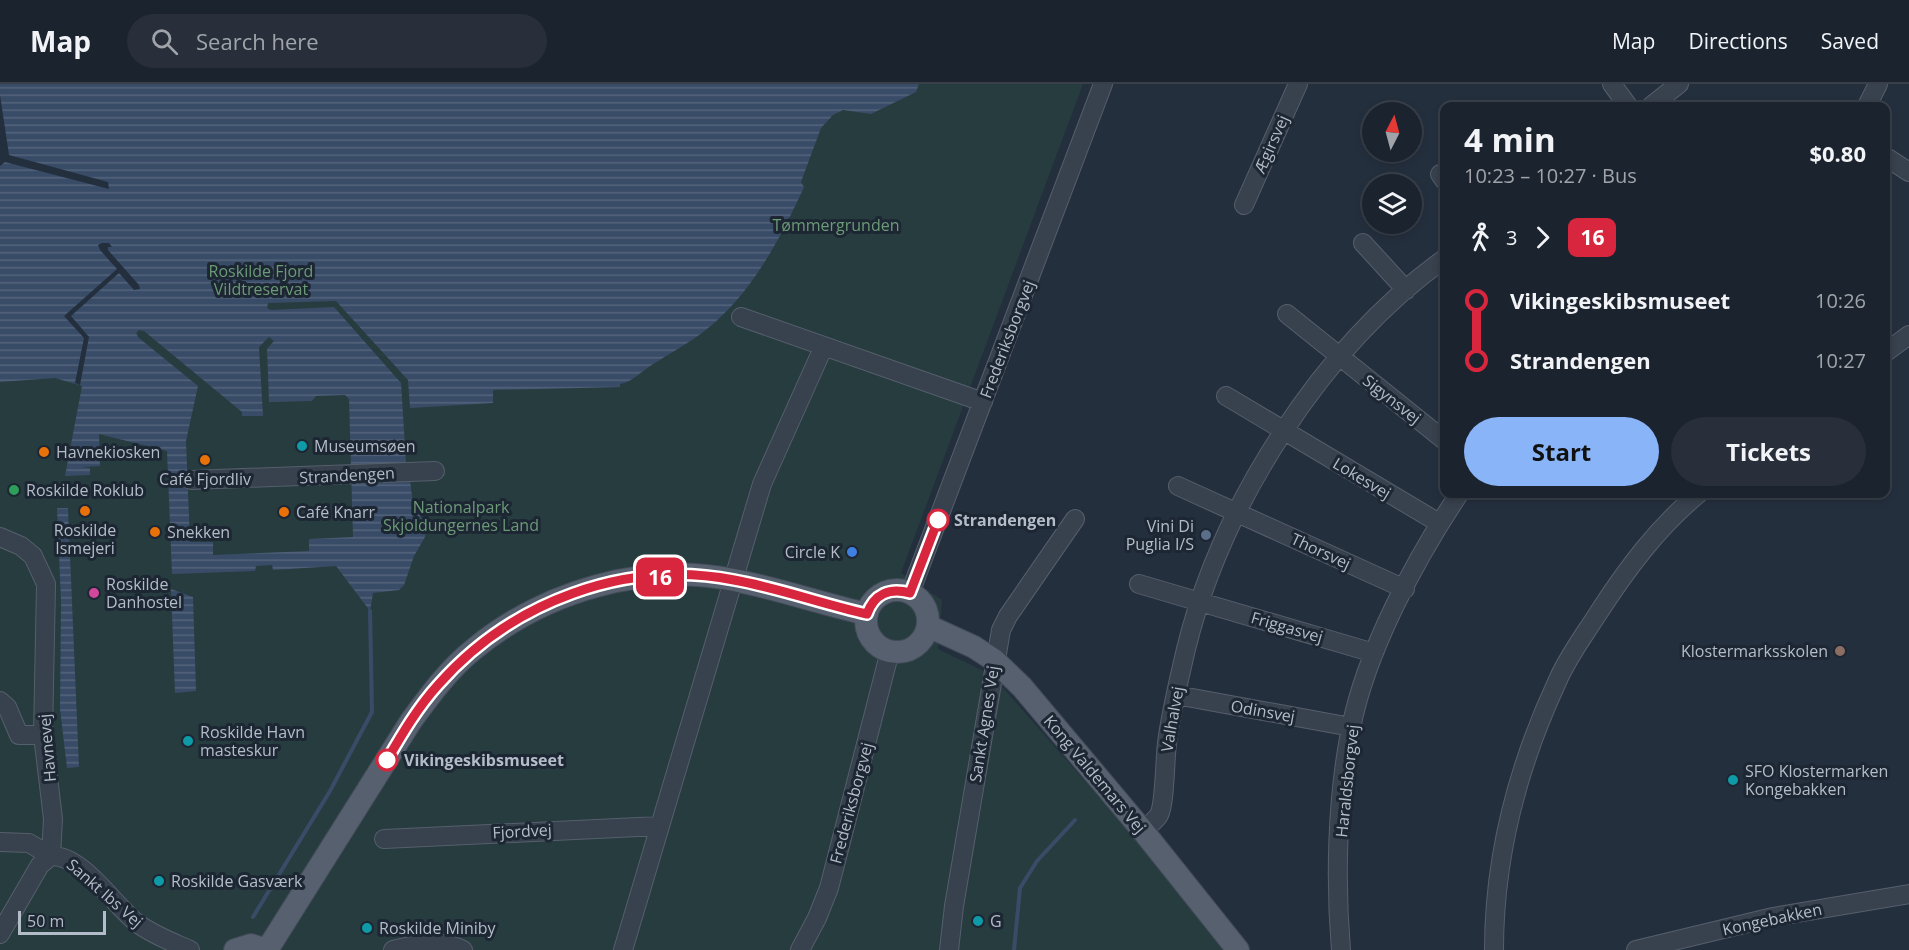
<!DOCTYPE html>
<meta charset="utf-8">
<style>
:root{--surface:#1b232e;--page:#282f3a;--text:#f1f3f6;--muted:#a0a4aa;--line:#39404a;--accent:#8ab4f8}
body{margin:0;font-family:"Open Sans",sans-serif;background:var(--page);color:var(--text);height:100vh;display:flex;flex-direction:column;font-size:22px;white-space:nowrap}
*{box-sizing:border-box;margin:0}
p{font-size:20px;color:var(--muted)}
.icon{flex:none;width:33px;height:33px;fill:none;stroke:currentColor;stroke-width:2;stroke-linecap:round;stroke-linejoin:round}
.map{position:relative;flex:1;overflow:hidden}
.drawer{position:absolute;left:1440px;top:18px;width:450px;height:396px;display:flex;flex-direction:column;background:var(--surface);border-radius:12px;box-shadow:0 3px 9px #0003,0 0 0 2px var(--line)}
.drawer>*{flex:none}
.badge{padding:0 12px;border-radius:9px;font-size:21px;line-height:39px}
.needle{width:39px;rotate:6deg}
.fabs{position:absolute;left:1362px;top:18px;display:grid;gap:12px}
.fabs a{display:grid;place-items:center;width:60px;height:60px;border-radius:50%;background:var(--surface);box-shadow:0 3px 9px #0003,0 0 0 2px var(--line);font-size:30px}
.scale{position:absolute;left:18px;bottom:15px;width:88px;box-sizing:border-box;padding-left:6px;border:3px solid #b4bcc9;border-top:0;font-size:16px;line-height:21px;white-space:nowrap;color:#b4bcc9;-webkit-text-stroke:4px #1d2633;paint-order:stroke}
.map>.badge{position:absolute;translate:-50% -50%;box-shadow:0 0 0 3px #fff}
.legs{display:flex;align-items:center;gap:9px;height:66px;padding:0 24px;font-size:20px}
.legs p{margin-inline-start:auto}
.overview{display:flex;align-items:center;justify-content:space-between;height:102px;padding:0 24px}
h1{font-size:33px;font-weight:700;line-height:45px}
.action{display:flex;gap:12px;margin-top:auto;padding:12px 24px}
.action a{flex:1;height:69px;border-radius:36px;background:var(--accent);color:#111;font-size:24px;font-weight:700;line-height:69px;text-align:center}
.action a+a{background:var(--page);color:var(--text)}
ul{padding:0 24px;list-style:none}
li{display:flex;align-items:center;gap:21px;height:60px;font-size:22px}
li i{display:grid;place-items:center;width:9px;height:100%;margin:0 8px;background:currentColor}
li i::after{content:'';width:15px;height:15px;margin:-8px;border:4px solid;border-radius:50%;background:var(--surface)}
li p{margin-inline-start:auto}
li:first-child i{background:linear-gradient(#0000 50%,currentColor 0)}
li:last-child i{background:linear-gradient(currentColor 50%,#0000 0)}
header{display:flex;align-items:center;gap:36px;box-sizing:border-box;height:84px;padding:0 30px;background:var(--surface);border-bottom:2px solid var(--line)}
header strong{font-size:28px}
nav{display:flex;gap:33px;margin-inline-start:auto;font-size:21px}
.search{width:420px;height:54px;background:var(--page);display:flex;align-items:center;gap:15px;box-sizing:border-box;padding:0 21px;border-radius:33px;color:var(--muted);font-size:22px}
.map>svg:first-child{display:block}
.park{fill:#263c3f}
.water{fill:url(#water-rules);fill-rule:evenodd}
.pier{fill:#242f3e}
.lines{fill:none;stroke-linecap:round;stroke-linejoin:round}
.stream{stroke:#394c67;stroke-width:4}
.minor-casing{stroke:#565f6c;stroke-width:20}
.major-casing{stroke:#414a57;stroke-width:24}
.minor{stroke:#38414e;stroke-width:18}
.major{stroke:#56606e;stroke-width:22}
.line-1-casing{stroke:#fff;stroke-width:14}
.line-1{stroke:#d7263d;stroke-width:9}
.culture-dot{fill:#0f9aa8;stroke:#1d2633;stroke-width:2}
.food-dot{fill:#e8710a;stroke:#1d2633;stroke-width:2}
.leisure-dot{fill:#2e9e5b;stroke:#1d2633;stroke-width:2}
.stop-1-dot{fill:#fff;stroke:#d7263d;stroke-width:3}
.service-dot{fill:#5c6f8a;stroke:#1d2633;stroke-width:2}
.shop-dot{fill:#3f7fe0;stroke:#1d2633;stroke-width:2}
.hotel-dot{fill:#d1479c;stroke:#1d2633;stroke-width:2}
.education-dot{fill:#8d6e63;stroke:#1d2633;stroke-width:2}
.labels{text-anchor:middle;dominant-baseline:central;stroke-width:6;stroke-linejoin:round;paint-order:stroke}
.street-label{font-size:16px;fill:#b4bcc9;stroke:#1d2633}
.park-label{font-size:16px;fill:#6b9a76;stroke:#1d2633}
.poi-label{font-size:16px;fill:#b4bcc9;stroke:#1d2633;text-anchor:start}
.stop-label{font-size:16px;font-weight:bold;fill:#b4bcc9;stroke:#1d2633;text-anchor:start}
</style>
<header>
<strong>Map</strong>
<div class="search"><svg class="icon" aria-label="search" viewBox="0 0 24 24"><circle cx="10" cy="10" r="6"/><path d="M15 15l6 6"/></svg>Search here</div>
<nav><a>Map</a><a>Directions</a><a>Saved</a></nav>
</header>
<div class="map">
<svg width="1909" height="866" viewBox="0 0 1909 866">
<defs>
<pattern id="water-rules" width="6" height="5" patternUnits="userSpaceOnUse" patternTransform="scale(1.5)"><rect width="6" height="5" fill="#394c67"/><path d="M0 2.5h6" fill="none" stroke="#53647b"/></pattern>
</defs>
<rect width="100%" height="100%" fill="#242f3e"/>
<path class="park" d="M0 0H1083L901 489 942 516 938 565 992 591 1203 832 1223 866H0Z"/>
<path class="water" d="M0 0H919L916 8 871 30 843 26 833 31 821 44 801 98 804 103C780 156 749 214 702 249 687 260 670 269 655 279 644 285 631 299 620 300V303L493 306V319L410 324 408 296 336 217 268 219 267 224 271 226 334 223 401 299 407 395 410 396 413 420 427 443 425 453 414 472 404 501 399 506 373 509 370 527 336 482 273 486 272 481 256 482 255 487 172 490 167 367 99 350 100 382 81 383 90 384V391L65 392 82 302 55 294 0 298ZM139 246 144 247 242 328V332H263L259 263 269 253 274 257 267 265 269 318 312 317 316 312 345 311 349 315 353 453 309 455V467L213 471V458H190L186 357 198 302 139 254 136 249Z
M57 424H68L79 683 67 684 60 625 61 517Z
M171 505 193 513 196 607 175 609Z"/>
<path class="pier" d="M0 11 9 71 108 98 109 105 5 78 0 82Z
M102 159H109L112 163H108V166L139 201 140 205 134 206 119 189 71 232 89 253 80 301 75 299 84 254 64 232 117 185 100 166 98 161Z"/>
<g class="lines">
<path class="stream" d="M253 833 330 707 372 628 370 527
M1014 866 1020 804 1037 777 1075 736"/>
<defs>
<path id="minor" d="M1612 0 1628 22
M1651 22 1679 0
M1867 22 1878 0
M1886 73 1909 88
M1440 90 1444 96
M1244 121 1298 0
M1363 159 1406 206
M1287 230 1444 356
M741 233 983 318
M1886 268 1909 251
M1226 312 1439 439
M191 396 435 387
M1178 402 1405 505
M0 453 21 462 33 472 46 500 43 651 53 735 51 772
M1139 500 1374 569
M910 509 1103 0
M1176 611 1351 643
M0 617 7 623 19 651H43
M1143 747C1148 742 1156 736 1159 731 1165 720 1165 673 1167 659 1171 627 1179 596 1186 565 1222 419 1322 263 1444 175
M384 755 659 742
M0 758 29 759 51 772
M51 772C81 770 114 821 137 839 153 851 172 858 190 866
M0 850 40 781 51 772
M393 866C416 860 441 855 463 866
M623 866 762 400 823 264
M800 866 817 834 829 804 890 567
M949 866 954 822 1001 546 1008 532 1075 435
M1341 866C1335 796 1337 712 1351 644 1366 567 1416 474 1459 410
M1494 866C1494 772 1518 682 1557 598 1567 574 1583 553 1597 531 1626 486 1657 444 1698 410
M1636 866 1773 833 1909 810"/>
<path id="major" d="M866 537a31 31 0 1 1 62 0a31 31 0 1 1-62 0Z
M928 542 974 563 994 576 1022 603 1143 747 1238 866
M235 866 251 861 267 866 411 637C430 611 449 585 474 565 545 507 643 478 734 496 779 505 822 520 867 530"/>
</defs>
<use href="#minor" class="minor-casing"/>
<use href="#major" class="major-casing"/>
<use href="#minor" class="minor"/>
<use href="#major" class="major"/>
</g>
<g class="lines">
<defs>
<path id="line-1" d="M387 676C402 650 418 623 438 601 511 518 625 475 734 496 779 504 822 520 867 530 874 510 890 503 910 509L938 436"/>
</defs>
<use href="#line-1" class="line-1-casing"/>
<use href="#line-1" class="line-1"/>
</g>
<g class="culture-dot">
<circle cx="302" cy="362" r="6"/>
<circle cx="188" cy="657" r="6"/>
<circle cx="1733" cy="696" r="6"/>
<circle cx="159" cy="797" r="6"/>
<circle cx="978" cy="837" r="6"/>
<circle cx="367" cy="844" r="6"/>
</g>
<g class="food-dot">
<circle cx="44" cy="368" r="6"/>
<circle cx="205" cy="376" r="6"/>
<circle cx="85" cy="427" r="6"/>
<circle cx="284" cy="428" r="6"/>
<circle cx="155" cy="448" r="6"/>
</g>
<circle class="leisure-dot" cx="14" cy="406" r="6"/>
<g class="stop-1-dot">
<circle cx="938" cy="436" r="10"/>
<circle cx="387" cy="676" r="10"/>
</g>
<circle class="service-dot" cx="1206" cy="451" r="6"/>
<circle class="shop-dot" cx="852" cy="468" r="6"/>
<circle class="hotel-dot" cx="94" cy="509" r="6"/>
<circle class="education-dot" cx="1840" cy="567" r="6"/>
<g class="labels">
<g class="street-label">
<text transform="translate(1271 60) rotate(-66)">Ægirsvej</text>
<text transform="translate(1007 255) rotate(-69)">Frederiksborgvej</text>
<text transform="translate(1392 315) rotate(38)">Sigynsvej</text>
<text transform="translate(347 391) rotate(-3)">Strandengen</text>
<text transform="translate(1362 394) rotate(31)">Lokesvej</text>
<text transform="translate(1321 467) rotate(25)">Thorsvej</text>
<text transform="translate(1287 543) rotate(16)">Friggasvej</text>
<text transform="translate(1263 627) rotate(10)">Odinsvej</text>
<text transform="translate(1172 635) rotate(-80)">Valhalvej</text>
<text transform="translate(984 640) rotate(-81)">Sankt Agnes Vej</text>
<text transform="translate(47 664) rotate(-95)">Havnevej</text>
<text transform="translate(1095 690) rotate(50)">Kong Valdemars Vej</text>
<text transform="translate(1347 697) rotate(-84)">Haraldsborgvej</text>
<text transform="translate(851 719) rotate(-75)">Frederiksborgvej</text>
<text transform="translate(522 747) rotate(-3)">Fjordvej</text>
<text transform="translate(105 809) rotate(41)">Sankt Ibs Vej</text>
<text transform="translate(1772 835) rotate(-12)">Kongebakken</text>
</g>
<g class="park-label">
<text x="836" y="141">Tømmergrunden</text>
<text x="261" y="187">Roskilde Fjord<tspan x="261" dy="18">Vildtreservat</tspan></text>
<text x="461" y="423">Nationalpark<tspan x="461" dy="18">Skjoldungernes Land</tspan></text>
</g>
<g class="poi-label">
<text x="314" y="362">Museumsøen</text>
<text x="56" y="368">Havnekiosken</text>
<text x="205" y="395" text-anchor="middle">Café Fjordliv</text>
<text x="26" y="406">Roskilde Roklub</text>
<text x="296" y="428">Café Knarr</text>
<text x="1194" y="442" text-anchor="end">Vini Di<tspan x="1194" dy="18">Puglia I/S</tspan></text>
<text x="85" y="446" text-anchor="middle">Roskilde<tspan x="85" dy="18">Ismejeri</tspan></text>
<text x="167" y="448">Snekken</text>
<text x="840" y="468" text-anchor="end">Circle K</text>
<text x="106" y="500">Roskilde<tspan x="106" dy="18">Danhostel</tspan></text>
<text x="1828" y="567" text-anchor="end">Klostermarksskolen</text>
<text x="200" y="648">Roskilde Havn<tspan x="200" dy="18">masteskur</tspan></text>
<text x="1745" y="687">SFO Klostermarken<tspan x="1745" dy="18">Kongebakken</tspan></text>
<text x="171" y="797">Roskilde Gasværk</text>
<text x="990" y="837">G</text>
<text x="379" y="844">Roskilde Miniby</text>
</g>
<g class="stop-label">
<text x="954" y="436">Strandengen</text>
<text x="404" y="676">Vikingeskibsmuseet</text>
</g>
</g>
</svg>
<div class="fabs">
<a><svg class="needle" viewBox="-14 -14 28 28"><path d="M0-13l5 13h-10z" fill="#e53935"/><path d="M0 13l5-13h-10z" fill="#a0a4aa"/></svg></a>
<a><svg class="icon" aria-label="layers" viewBox="0 0 24 24"><path d="M12 4l9 5-9 5-9-5zM3 14l9 5 9-5"/></svg></a>
</div>
<div class="scale">50 m</div>
<b class="badge" style="left:660px;top:493px;background:#d7263d;color:#fff">16</b>
<section class="drawer">
<div class="overview"><div><h1>4 min</h1><p>10:23 – 10:27 · Bus</p></div><b>$0.80</b></div>
<div class="legs"><svg class="icon" aria-label="walk" viewBox="0 0 24 24"><circle cx="13" cy="4" r="2"/><path d="M13 8l-2 6 4 7M11 14l-3 7M7 12l3-4h3l4 4"/></svg>3<svg class="icon" aria-label="forward" viewBox="0 0 24 24"><path d="M9 5l7 7-7 7"/></svg><b class="badge" style="background:#d7263d;color:#fff">16</b></div>
<ul>
<li><i style="color:#d7263d"></i><b>Vikingeskibsmuseet</b><p>10:26</p></li>
<li><i style="color:#d7263d"></i><b>Strandengen</b><p>10:27</p></li>
</ul>
<div class="action"><a>Start</a><a>Tickets</a></div>
</section>
</div>
